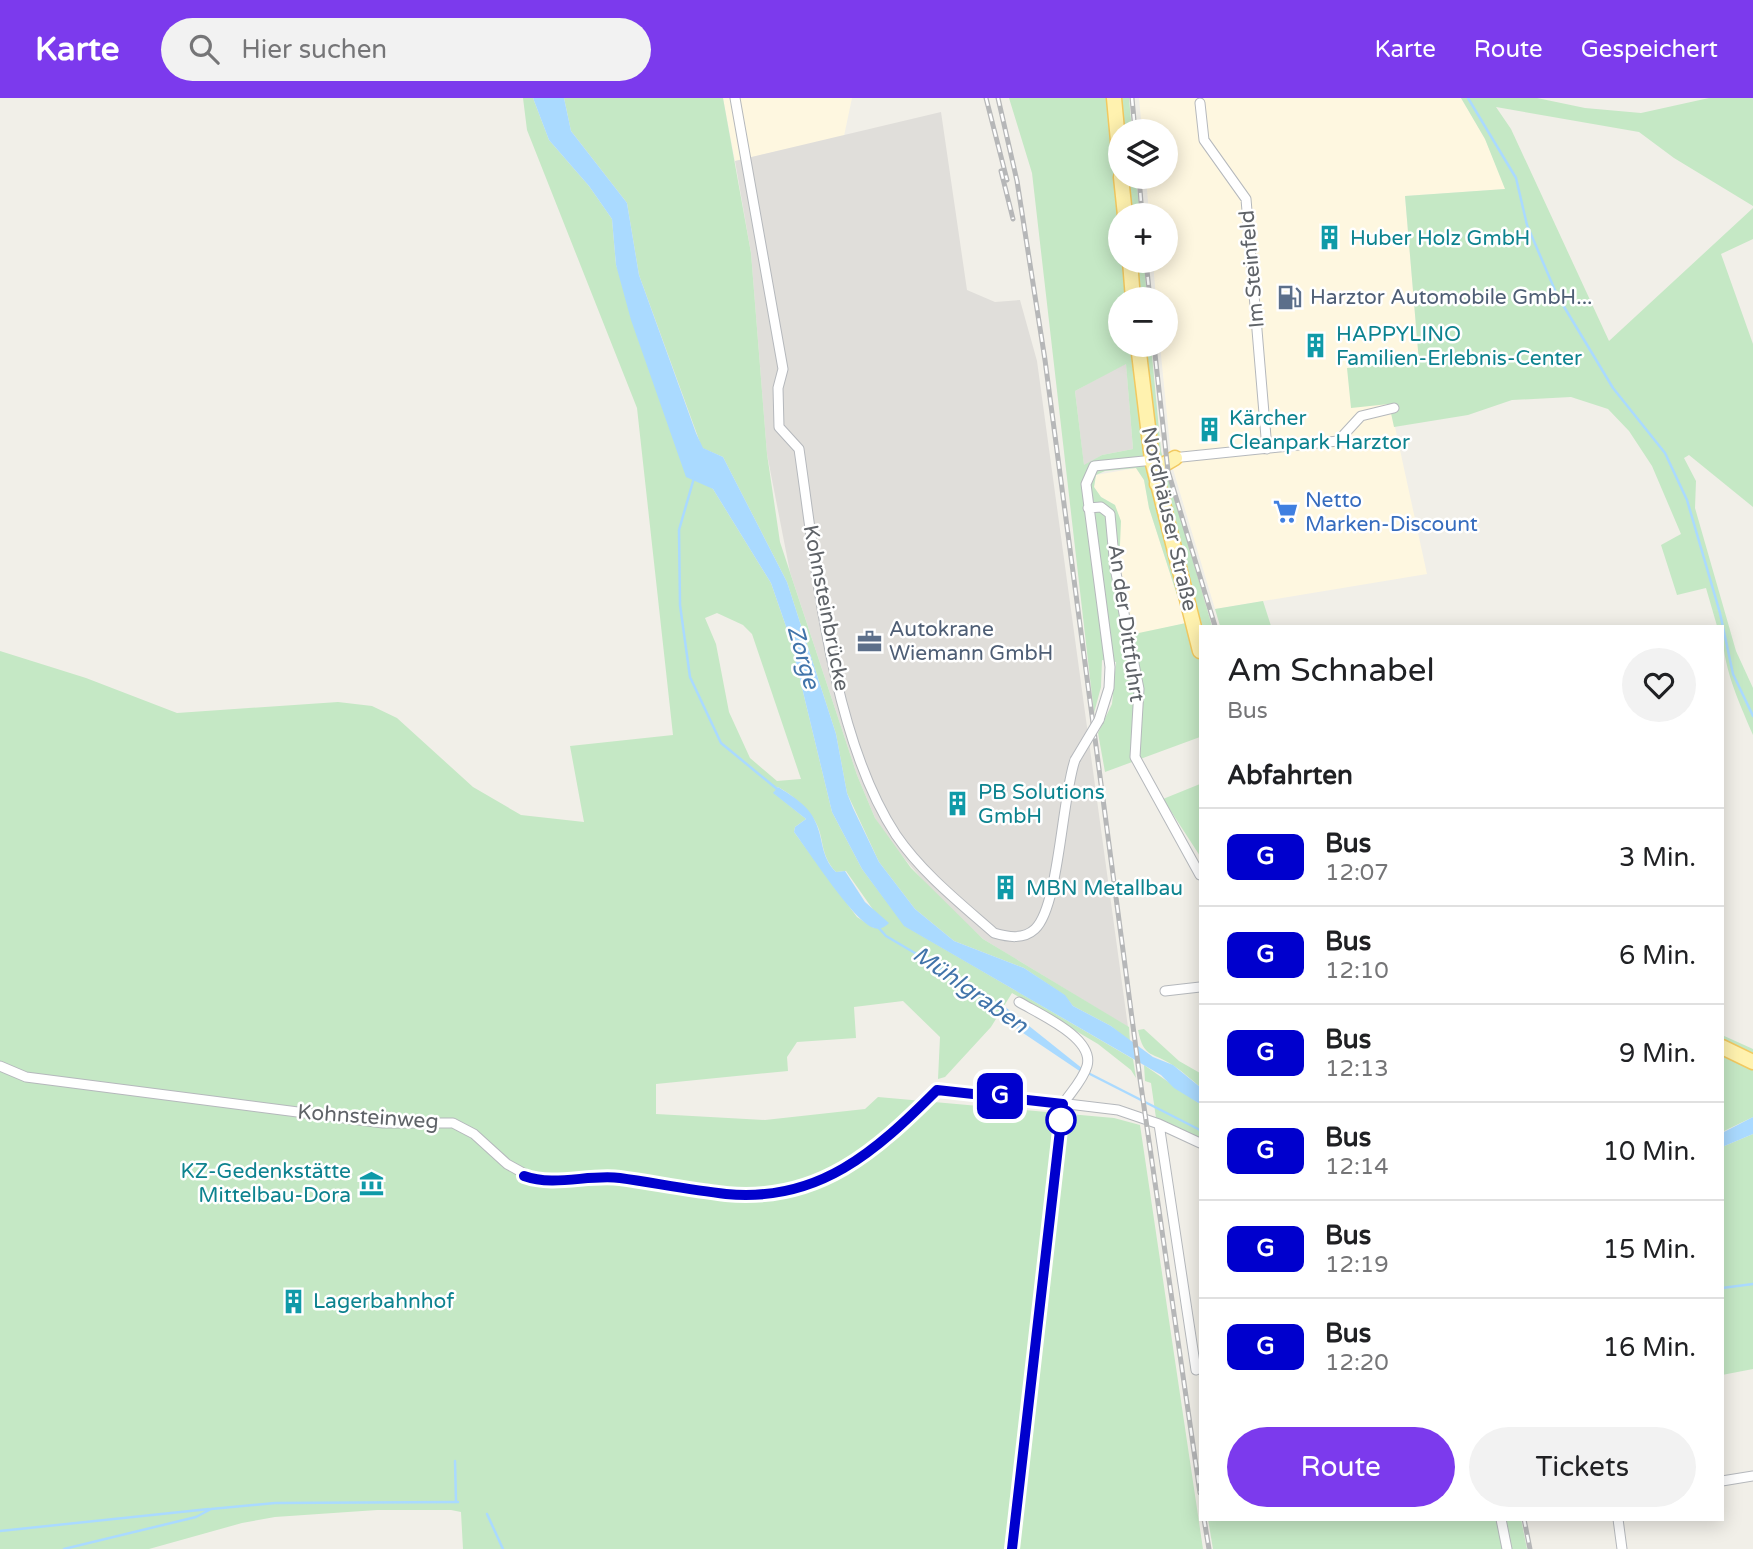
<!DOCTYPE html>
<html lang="de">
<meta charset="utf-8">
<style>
:root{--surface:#fff;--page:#f2f2f2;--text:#202124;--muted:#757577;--line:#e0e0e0;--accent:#7c3aed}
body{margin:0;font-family:"Varela Round",sans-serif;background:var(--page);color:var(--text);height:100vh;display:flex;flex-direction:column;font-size:26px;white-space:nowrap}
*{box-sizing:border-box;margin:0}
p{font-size:23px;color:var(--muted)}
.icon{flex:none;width:38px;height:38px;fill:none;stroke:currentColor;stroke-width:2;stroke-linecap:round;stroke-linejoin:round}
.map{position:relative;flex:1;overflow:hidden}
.details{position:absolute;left:1199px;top:527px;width:525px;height:896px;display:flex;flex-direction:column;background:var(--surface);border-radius:0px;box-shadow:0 4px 18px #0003}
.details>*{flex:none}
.badge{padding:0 14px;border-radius:10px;font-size:24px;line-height:46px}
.controls{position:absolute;left:1108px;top:21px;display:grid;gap:14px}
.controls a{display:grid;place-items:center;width:70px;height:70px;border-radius:50%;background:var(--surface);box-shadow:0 4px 18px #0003;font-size:35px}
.map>.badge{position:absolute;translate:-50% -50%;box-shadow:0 0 0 4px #fff}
h2{padding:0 28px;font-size:26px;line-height:63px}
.round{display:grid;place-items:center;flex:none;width:74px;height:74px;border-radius:37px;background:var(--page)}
.overview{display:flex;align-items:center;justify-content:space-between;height:119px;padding:0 28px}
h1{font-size:33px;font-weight:600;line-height:52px}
.primary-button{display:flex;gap:14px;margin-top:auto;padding:14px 28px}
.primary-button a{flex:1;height:80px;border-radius:42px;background:var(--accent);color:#fff;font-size:28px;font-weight:600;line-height:80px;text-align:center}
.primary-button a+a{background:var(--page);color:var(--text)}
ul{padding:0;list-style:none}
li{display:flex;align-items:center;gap:21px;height:98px;padding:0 28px;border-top:2px solid var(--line)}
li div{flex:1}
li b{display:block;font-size:26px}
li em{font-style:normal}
li .badge{min-width:77px;font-weight:700;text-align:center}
header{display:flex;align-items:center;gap:42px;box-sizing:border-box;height:98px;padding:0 35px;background:var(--accent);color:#fff}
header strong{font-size:33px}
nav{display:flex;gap:38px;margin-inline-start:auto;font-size:24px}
.search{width:490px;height:63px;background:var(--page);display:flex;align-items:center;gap:18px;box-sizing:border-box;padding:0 24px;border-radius:38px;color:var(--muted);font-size:26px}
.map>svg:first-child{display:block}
.commercial{fill:#fef7e0}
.industrial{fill:#e0deda}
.green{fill:#c5e8c5;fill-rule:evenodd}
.water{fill:#aadaff}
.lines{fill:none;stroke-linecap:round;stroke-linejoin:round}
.stream{stroke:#aadaff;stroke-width:2.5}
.street-casing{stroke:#b5b8bc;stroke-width:11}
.primary-casing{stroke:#f2c960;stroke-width:17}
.street{stroke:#fff;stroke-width:9}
.primary{stroke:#fff2af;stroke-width:14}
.rail-casing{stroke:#b6b7b8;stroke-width:5}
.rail{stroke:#fff;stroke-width:2.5;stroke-dasharray:8;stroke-linecap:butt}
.street-bridge-casing{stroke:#b5b8bc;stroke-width:11;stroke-linecap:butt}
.street-bridge{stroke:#fff;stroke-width:9}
.line-casing{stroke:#fff;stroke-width:16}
.line{stroke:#0000cd;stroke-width:10}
.stop-dot{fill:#fff;stroke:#0000cd;stroke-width:3.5}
.labels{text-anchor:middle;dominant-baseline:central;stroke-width:5;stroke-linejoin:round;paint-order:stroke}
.culture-label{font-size:21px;fill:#0d838f;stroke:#fff;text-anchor:start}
.street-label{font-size:21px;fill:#5f6368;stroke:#fff}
.service-label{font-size:21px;fill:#4e5e75;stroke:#fff;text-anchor:start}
.shop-label{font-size:21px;fill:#366cbe;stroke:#fff;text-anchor:start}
.water-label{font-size:23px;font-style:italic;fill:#4174aa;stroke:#fff}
</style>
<header>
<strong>Karte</strong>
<div class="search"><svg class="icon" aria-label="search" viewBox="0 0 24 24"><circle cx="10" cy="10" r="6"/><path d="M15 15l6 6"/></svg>Hier suchen</div>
<nav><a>Karte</a><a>Route</a><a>Gespeichert</a></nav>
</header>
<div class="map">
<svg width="1753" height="1451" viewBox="0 0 1753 1451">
<rect width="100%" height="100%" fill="#f1efe8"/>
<path class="commercial" d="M723 0H852L844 38 735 63Z
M1139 0H1461L1485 41 1506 91 1405 98 1419 264 1347 270 1390 306 1427 476 1215 511 1172 368 1160 247H1166V201H1156L1153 163H1166V117H1149L1146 79H1166V33H1142Z
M1136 370 1144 382 1149 410 1186 525 1134 537 1119 470 1115 407 1101 399 1094 389 1096 377Z"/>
<path class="industrial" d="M941 14 967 192 995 204 1020 202 1037 263 1128 929 983 841 931 792 888 741 875 720 857 677 790 474 767 356 751 155 735 63Z
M1126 265 1133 351 1102 357 1084 368 1075 293Z"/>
<path class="green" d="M523 0H533L549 42 589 88 612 121 616 167 704 385 713 391 771 485 790 540 832 714 862 771 905 828 1133 961 1136 980 1131 972 1098 946 1012 895 991 929 945 979 938 981 940 939 903 903 854 909 856 940 797 944 787 959 788 973 656 986V1016L765 1022 865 1011 878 999 1114 1020 1140 1027 1203 1451H463L461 1414 451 1412H377L275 1419 242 1425 149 1451H0V553L86 580 177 615 338 604 372 608 397 620 473 689 521 717 584 724 570 648 673 637 637 310 527 32ZM717 515 743 527 752 536 801 681 777 683 750 660 729 614 716 546 705 520ZM778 689C791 696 807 709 815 723 825 740 819 756 836 774L846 773 874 813V830L857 819 794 734 795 729 806 721 774 695Z
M564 0H723L751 155 767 356 780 444 857 677 875 720 911 770 983 841 1129 929 1130 944 1111 928 1073 908 1064 897 1024 870 954 843 915 811 879 764 847 695 836 636 787 484 723 359 702 350 639 177 627 105 571 33Z
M1009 0H1129L1132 33H1120V79H1136L1140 117H1120V163H1144L1147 201H1120V247H1151L1161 353 1212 528H1200V639L1105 674 1098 635 1112 606 1116 564 1102 562 1101 589 1094 615 1032 75ZM1126 266 1133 351 1102 357 1084 367 1075 293ZM1136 370 1144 382 1149 410 1186 525 1134 536 1119 470 1121 423 1115 407 1101 399 1094 389 1096 377 1105 373Z
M1461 0H1537L1585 10 1641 15 1709 0H1753V108L1674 60 1639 34 1496 9 1511 31 1609 243 1753 110V141L1721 156 1753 246V409L1689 357 1684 360 1696 383 1695 410 1736 553 1753 590V637C1738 602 1722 568 1722 528H1717L1706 490 1677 497 1661 447 1681 436 1652 368 1629 333 1608 311 1571 299 1512 302 1468 317 1394 329 1389 306 1351 310 1347 270 1419 264 1405 98 1505 91 1485 41Z
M1263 503 1271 528H1220L1215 511Z
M1200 686V758L1163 701Z
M1144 931 1179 963 1200 975V989C1192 982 1183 974 1174 968 1153 953 1144 962 1138 932Z
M1722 937 1753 951V1019L1722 1034Z
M1144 967 1200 1006V1041L1156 1020 1151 985 1145 983Z
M1753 1036V1271L1722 1277V1049Z
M1208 1421H1521L1527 1451H1213Z"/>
<path class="water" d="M533 0H564L571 33 627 105 639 177 696 335 703 350 723 359 787 484 836 636 847 695 853 710 879 764 915 811 954 843 1024 870 1065 897 1073 908 1111 928 1153 959 1173 967 1200 989V1006L1174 990 1161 977 904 828 862 771 832 714 790 540 771 485 713 391 686 379 631 222 616 167 612 121 589 88 549 42Z
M778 689C791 697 809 708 815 723 824 741 820 758 836 774L845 773 865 804 889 825C885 829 880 832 874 830 854 824 810 755 794 734L795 729 806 721 773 695Z
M1004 908 1083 971 1081 974 998 918Z
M1753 1019V1036L1722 1049V1035Z"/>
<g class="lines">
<path class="stream" d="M1468 0 1516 80 1527 127 1557 197 1613 290 1665 355 1687 402 1720 515 1733 576 1753 618
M694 380 679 432 680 507 690 579 721 645 777 691
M877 828 886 838 981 894 1004 915
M1088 975 1200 1032
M1722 1190 1753 1186
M455 1363 456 1404
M487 1416 503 1451
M0 1433 209 1411
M64 1451 196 1419 211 1411 275 1405 458 1404"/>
<defs>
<path id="street" d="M735 0 783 271 778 290 779 329 799 351C816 467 831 638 896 737 922 775 960 805 994 835 1008 839 1023 842 1035 831 1059 809 1062 698 1075 662
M1200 5 1204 42 1246 101 1267 351
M1172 360 1338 343 1361 318 1394 310
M1088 410 1101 409 1110 416 1115 470 1139 591 1135 659 1200 777
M1099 622 1109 590 1110 569 1086 386 1094 368 1154 362
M1165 893 1200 889
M0 968 26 979 383 1025H453L474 1036 507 1066 536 1082 616 1080 750 1097 785 1093 835 1076 887 1042 938 992 944 991 1118 1012 1159 1026 1200 1045
M1159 1026 1196 1272
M1722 1383 1753 1378
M1501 1421 1507 1451
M1618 1421 1622 1451
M1011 1451 1063 1006C1071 994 1083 982 1087 968 1095 940 1039 916 1019 904"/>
<path id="primary" d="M1114 0 1120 64
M1121 79 1125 117
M1130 163 1133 201
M1138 247 1152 362 1200 553
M1157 386 1163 367 1175 360
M1722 949 1753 964"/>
</defs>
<use href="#street" class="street-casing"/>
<use href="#primary" class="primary-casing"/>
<use href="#street" class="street"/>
<use href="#primary" class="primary"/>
<defs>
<path id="rail" d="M986 0 1007 82
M998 0 1017 83 1045 262 1140 981 1200 1395
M1132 0 1135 33
M1001 73 1013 121
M1139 79 1142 117
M1146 163 1150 201
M1154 247 1168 373 1215 528
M1204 1421 1209 1451
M1524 1421 1530 1451"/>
</defs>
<use href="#rail" class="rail-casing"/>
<use href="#rail" class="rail"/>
<defs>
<path id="street-bridge" d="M1075 662 1099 622"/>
</defs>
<use href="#street-bridge" class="street-bridge-casing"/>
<use href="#street-bridge" class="street-bridge"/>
</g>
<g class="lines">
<defs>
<path id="line" d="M524 1078C555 1089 588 1076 620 1080 655 1085 690 1092 726 1096 819 1105 876 1053 937 992L1063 1006 1012 1451"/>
</defs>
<use href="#line" class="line-casing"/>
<use href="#line" class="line"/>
</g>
<defs>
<symbol id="building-bare" viewBox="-9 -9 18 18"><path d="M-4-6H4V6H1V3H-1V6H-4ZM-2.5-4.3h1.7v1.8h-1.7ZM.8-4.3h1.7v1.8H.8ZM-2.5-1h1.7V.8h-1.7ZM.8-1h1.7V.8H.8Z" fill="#0f9aa8" stroke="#fff" stroke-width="2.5" paint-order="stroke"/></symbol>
<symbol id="fuel-bare" viewBox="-9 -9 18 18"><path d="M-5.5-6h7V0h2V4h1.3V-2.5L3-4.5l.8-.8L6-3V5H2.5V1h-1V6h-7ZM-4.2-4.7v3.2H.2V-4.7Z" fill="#5c6f8a" stroke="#fff" stroke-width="2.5" paint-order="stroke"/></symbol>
<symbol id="supermarket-bare" viewBox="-9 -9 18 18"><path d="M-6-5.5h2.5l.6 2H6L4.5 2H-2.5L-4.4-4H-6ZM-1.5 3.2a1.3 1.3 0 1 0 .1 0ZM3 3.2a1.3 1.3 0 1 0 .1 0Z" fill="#3f7fe0" stroke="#fff" stroke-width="2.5" paint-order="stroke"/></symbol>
<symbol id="office-bare" viewBox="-9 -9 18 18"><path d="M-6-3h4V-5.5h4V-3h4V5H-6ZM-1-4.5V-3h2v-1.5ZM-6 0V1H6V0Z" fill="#5c6f8a" stroke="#fff" stroke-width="2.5" paint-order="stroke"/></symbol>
<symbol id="museum-bare" viewBox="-9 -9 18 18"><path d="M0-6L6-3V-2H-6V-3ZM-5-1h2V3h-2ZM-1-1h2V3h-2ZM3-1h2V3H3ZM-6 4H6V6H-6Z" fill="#0f9aa8" stroke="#fff" stroke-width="2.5" paint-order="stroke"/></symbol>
</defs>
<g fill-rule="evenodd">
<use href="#building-bare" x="1312" y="122" width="35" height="35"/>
<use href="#fuel-bare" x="1272" y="182" width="35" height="35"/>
<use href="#building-bare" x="1298" y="230" width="35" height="35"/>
<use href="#building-bare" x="1192" y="314" width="35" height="35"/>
<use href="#supermarket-bare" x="1268" y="396" width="35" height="35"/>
<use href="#office-bare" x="852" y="526" width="35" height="35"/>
<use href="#building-bare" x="940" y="688" width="35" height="35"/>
<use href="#building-bare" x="988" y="772" width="35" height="35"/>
<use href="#museum-bare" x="354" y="1068" width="35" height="35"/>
<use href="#building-bare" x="276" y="1186" width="35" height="35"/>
</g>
<circle class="stop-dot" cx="1061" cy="1022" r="14"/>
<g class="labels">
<g class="culture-label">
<text x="1350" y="140">Huber Holz GmbH</text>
<text x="1336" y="236">HAPPYLINO<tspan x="1336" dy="24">Familien-Erlebnis-Center</tspan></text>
<text x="1229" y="320">Kärcher<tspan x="1229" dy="24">Cleanpark Harztor</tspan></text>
<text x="978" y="694">PB Solutions<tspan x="978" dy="24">GmbH</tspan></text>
<text x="1026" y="790">MBN Metallbau</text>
<text x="351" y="1073" text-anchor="end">KZ-Gedenkstätte<tspan x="351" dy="24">Mittelbau-Dora</tspan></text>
<text x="313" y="1203">Lagerbahnhof</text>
</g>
<g class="street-label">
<text transform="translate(1252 171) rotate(-95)">Im Steinfeld</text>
<text transform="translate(1169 421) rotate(77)">Nordhäuser Straße</text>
<text transform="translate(826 510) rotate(79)">Kohnsteinbrücke</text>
<text transform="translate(1126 525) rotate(82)">An der Dittfuhrt</text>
<text transform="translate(368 1019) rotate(4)">Kohnsteinweg</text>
</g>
<g class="service-label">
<text x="1310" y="199">Harztor Automobile GmbH...</text>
<text x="889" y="531">Autokrane<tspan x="889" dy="24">Wiemann GmbH</tspan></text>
</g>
<g class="shop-label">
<text x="1305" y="402">Netto<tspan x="1305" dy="24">Marken-Discount</tspan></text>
</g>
<g class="water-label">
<text transform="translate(803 559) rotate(74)">Zorge</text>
<text transform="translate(970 892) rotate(35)">Mühlgraben</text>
</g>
</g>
</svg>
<div class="controls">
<a><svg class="icon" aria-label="layers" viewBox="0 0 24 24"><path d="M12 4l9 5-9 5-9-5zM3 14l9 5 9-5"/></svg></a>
<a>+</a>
<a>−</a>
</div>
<b class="badge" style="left:1000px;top:998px;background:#0000cd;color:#fff">G</b>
<section class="details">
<div class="overview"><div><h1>Am Schnabel</h1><p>Bus</p></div><a class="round"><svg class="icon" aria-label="heart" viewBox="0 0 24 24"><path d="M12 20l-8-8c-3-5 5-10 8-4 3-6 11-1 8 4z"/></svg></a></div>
<h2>Abfahrten</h2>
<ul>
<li><span class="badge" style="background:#0000cd;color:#fff">G</span><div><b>Bus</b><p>12:07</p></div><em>3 Min.</em></li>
<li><span class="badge" style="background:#0000cd;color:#fff">G</span><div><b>Bus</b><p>12:10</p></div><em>6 Min.</em></li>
<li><span class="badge" style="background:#0000cd;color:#fff">G</span><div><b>Bus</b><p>12:13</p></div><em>9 Min.</em></li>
<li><span class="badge" style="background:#0000cd;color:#fff">G</span><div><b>Bus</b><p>12:14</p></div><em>10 Min.</em></li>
<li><span class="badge" style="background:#0000cd;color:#fff">G</span><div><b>Bus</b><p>12:19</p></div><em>15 Min.</em></li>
<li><span class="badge" style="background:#0000cd;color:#fff">G</span><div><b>Bus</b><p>12:20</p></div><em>16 Min.</em></li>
</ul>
<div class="primary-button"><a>Route</a><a>Tickets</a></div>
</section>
</div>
